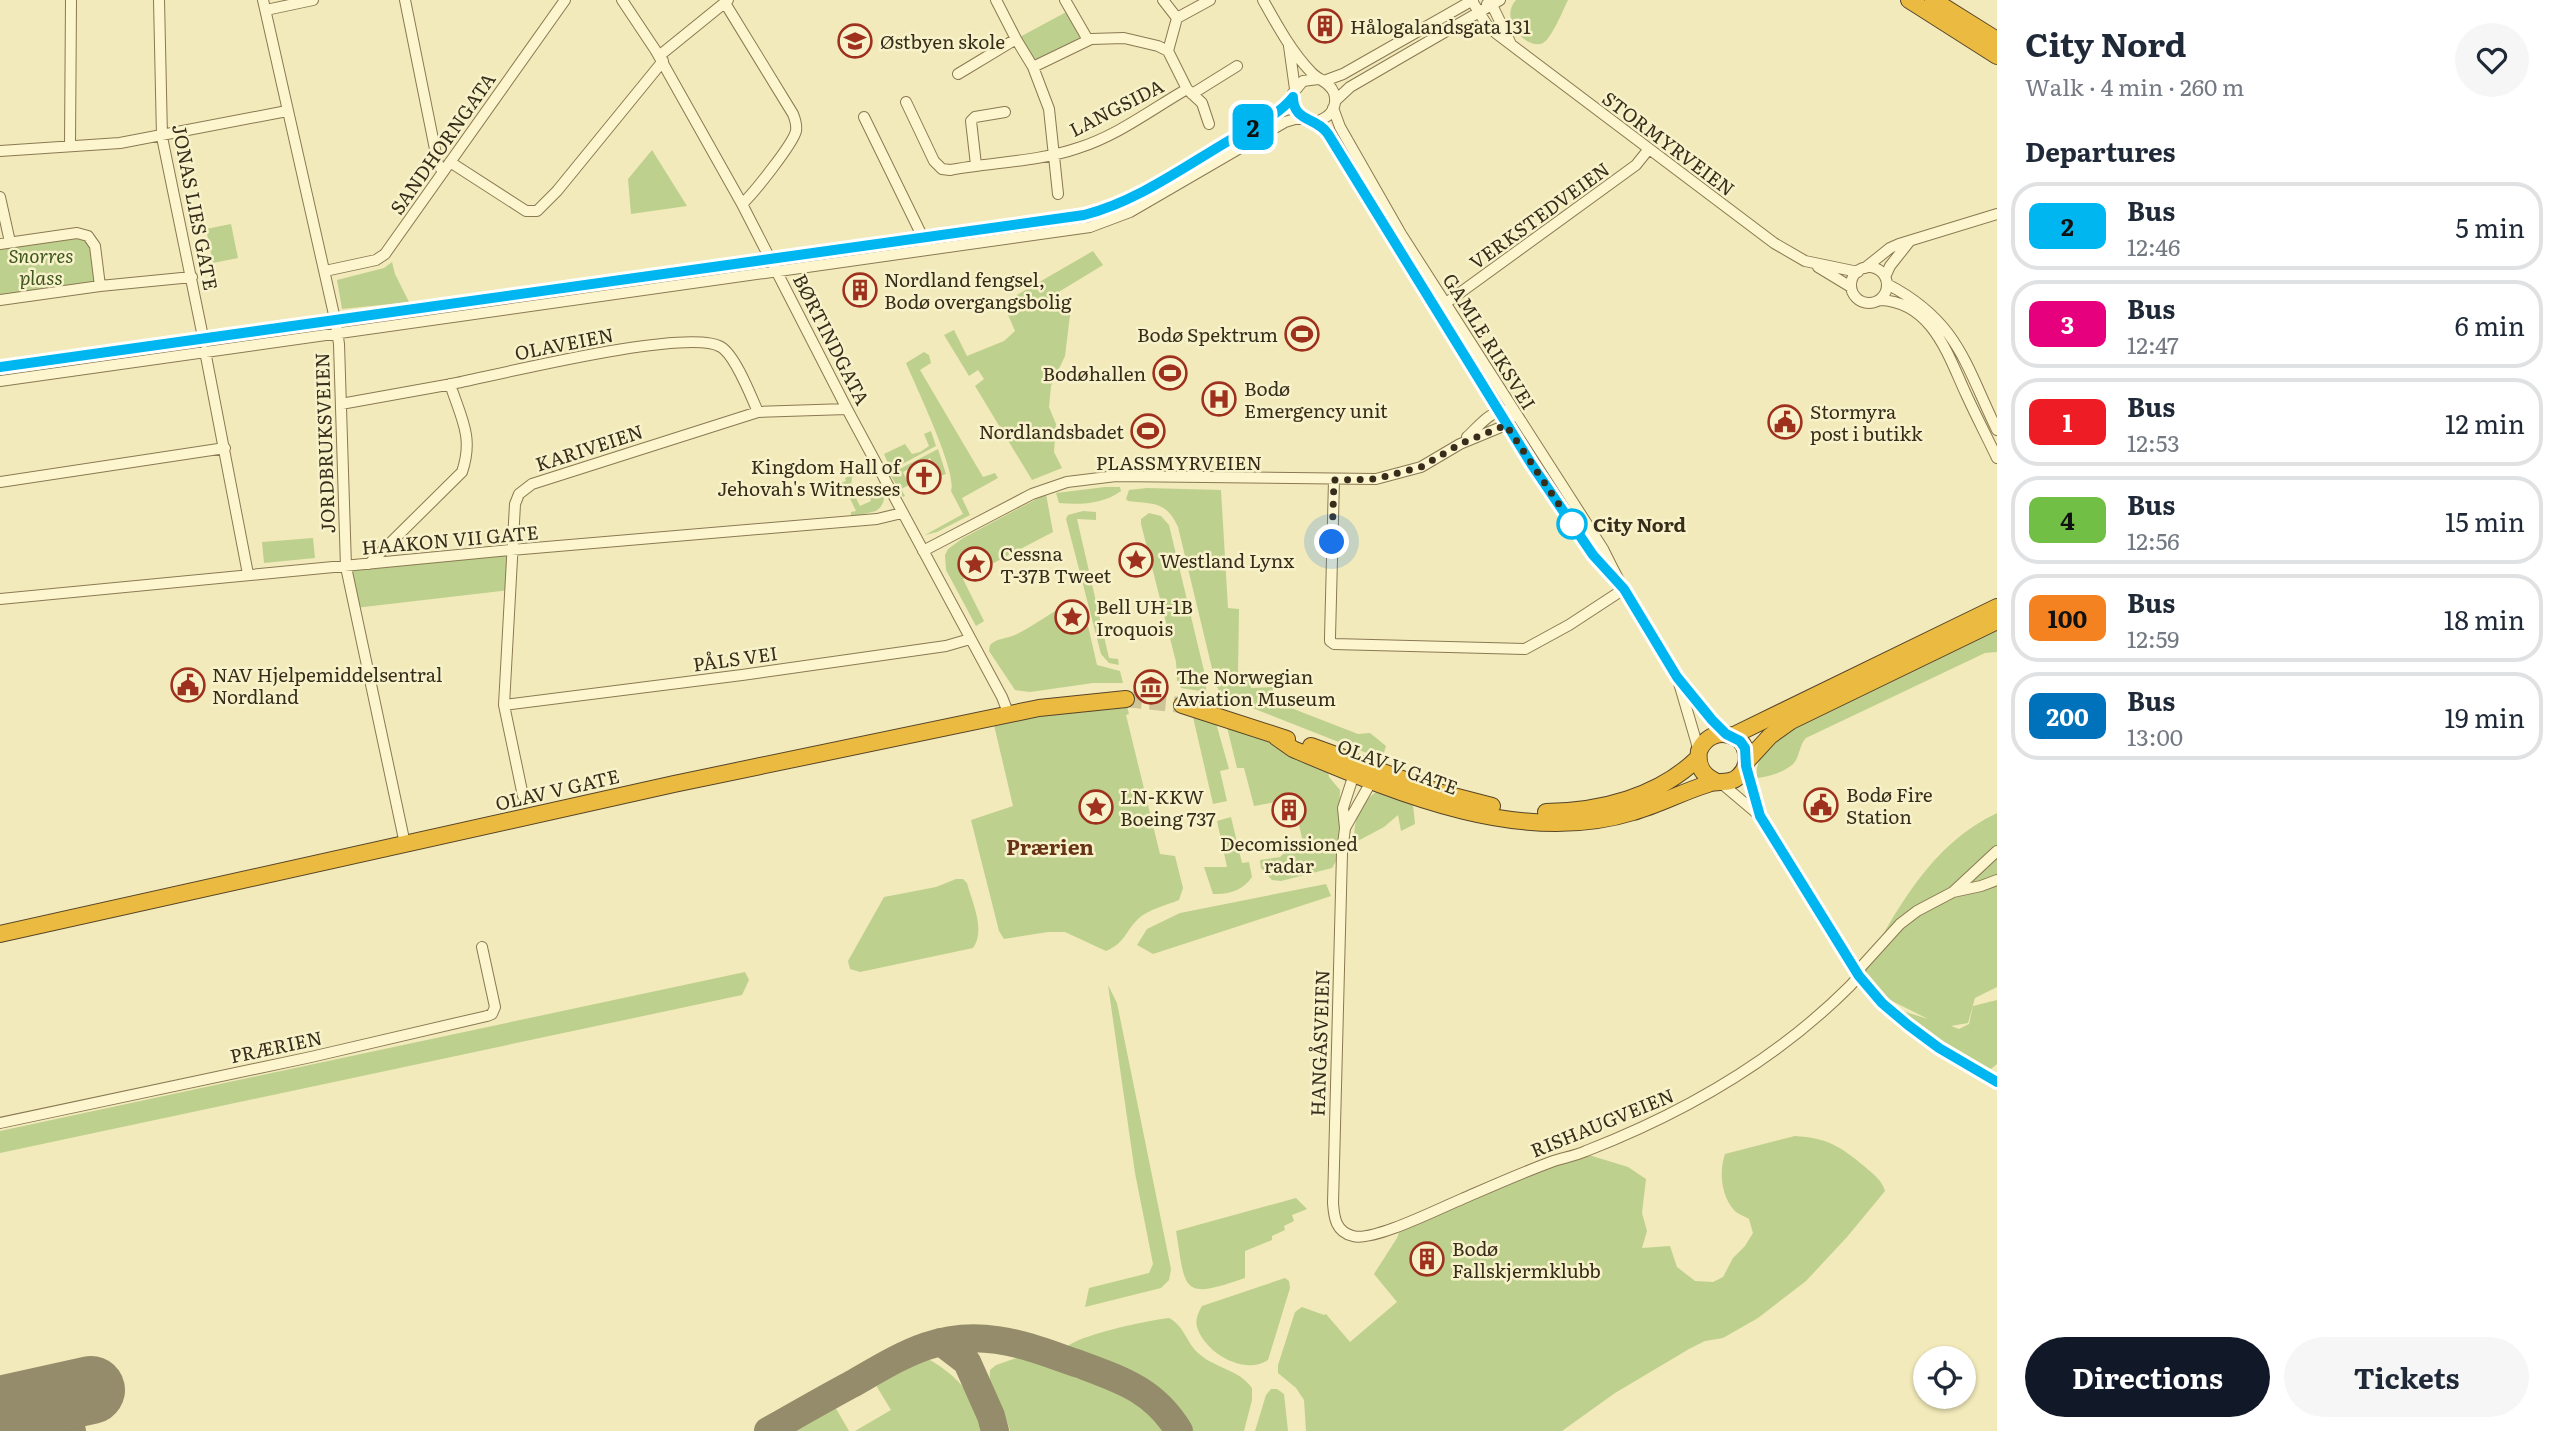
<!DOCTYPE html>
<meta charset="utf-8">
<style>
:root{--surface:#fff;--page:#f6f6f7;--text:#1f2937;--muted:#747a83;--line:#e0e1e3;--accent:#111827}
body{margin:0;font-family:Literata,serif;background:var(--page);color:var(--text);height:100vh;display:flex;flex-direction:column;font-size:26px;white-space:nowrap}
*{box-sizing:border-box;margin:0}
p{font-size:23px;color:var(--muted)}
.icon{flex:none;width:38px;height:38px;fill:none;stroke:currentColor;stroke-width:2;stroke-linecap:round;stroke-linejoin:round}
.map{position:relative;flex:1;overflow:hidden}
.side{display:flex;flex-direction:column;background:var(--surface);width:560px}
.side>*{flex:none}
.badge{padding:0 14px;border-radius:10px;font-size:24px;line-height:46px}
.fabs{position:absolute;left:1913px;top:1346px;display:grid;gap:14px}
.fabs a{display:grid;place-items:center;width:63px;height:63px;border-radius:50%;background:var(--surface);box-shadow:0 2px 5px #0004;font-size:35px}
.you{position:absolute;width:35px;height:35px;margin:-18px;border:5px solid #fff;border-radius:50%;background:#1a73e8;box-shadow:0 0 0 10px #1a73e833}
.map>.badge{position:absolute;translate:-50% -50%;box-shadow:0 0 0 4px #fff}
h2{padding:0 28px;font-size:26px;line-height:63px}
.round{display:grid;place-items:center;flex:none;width:74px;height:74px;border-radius:37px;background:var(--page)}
.overview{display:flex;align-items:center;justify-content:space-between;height:119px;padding:0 28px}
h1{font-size:33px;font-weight:700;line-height:52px}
.primary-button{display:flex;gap:14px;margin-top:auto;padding:14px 28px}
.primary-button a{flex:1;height:80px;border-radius:42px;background:var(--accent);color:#fff;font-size:28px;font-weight:700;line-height:80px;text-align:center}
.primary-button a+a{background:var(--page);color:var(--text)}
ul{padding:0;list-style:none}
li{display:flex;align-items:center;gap:21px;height:88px;margin:0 14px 10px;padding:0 14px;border:4px solid var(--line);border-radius:28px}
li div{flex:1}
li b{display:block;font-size:26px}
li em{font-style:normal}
li .badge{min-width:77px;font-weight:700;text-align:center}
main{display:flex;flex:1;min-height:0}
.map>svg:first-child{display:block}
.green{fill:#bed08e}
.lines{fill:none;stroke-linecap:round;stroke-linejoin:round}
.taxiway{stroke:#948c6a;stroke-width:28}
.runway{stroke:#948c6a;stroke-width:68}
.highway-tunnel{stroke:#cdc49a;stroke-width:16;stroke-dasharray:16 8;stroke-linecap:butt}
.minor-casing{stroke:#8a7953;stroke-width:12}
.highway-casing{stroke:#574528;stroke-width:18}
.minor{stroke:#fcf5ce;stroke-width:10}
.highway{stroke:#ebba41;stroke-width:16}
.line-casing{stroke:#fff;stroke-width:16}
.line{stroke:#00b6f0;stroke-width:10}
.walk{stroke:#372d1a;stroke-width:7;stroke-dasharray:0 12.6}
.stop-dot{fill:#fff;stroke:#00b6f0;stroke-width:3.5}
.labels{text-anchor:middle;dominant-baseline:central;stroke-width:5;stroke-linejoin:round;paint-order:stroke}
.poi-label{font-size:19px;fill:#372d1a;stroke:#f8f2cb;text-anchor:start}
.street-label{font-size:19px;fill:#372d1a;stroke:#f8f2cb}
.park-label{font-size:19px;font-style:italic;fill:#3f561e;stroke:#f8f2cb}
.stop-label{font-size:19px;font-weight:bold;fill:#372d1a;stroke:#f8f2cb;text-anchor:start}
.neighbourhood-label{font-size:21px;font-weight:bold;fill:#683315;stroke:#f8f2cb}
</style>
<main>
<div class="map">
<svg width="1997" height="1431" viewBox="0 0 1997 1431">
<rect width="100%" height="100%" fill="#f2eaba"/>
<path class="green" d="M1516 0H1568C1563 10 1552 38 1543 43 1527 51 1498 19 1516 0Z
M1070 10 1088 40 1033 67 1016 39Z
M652 150 687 206 631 214 628 179Z
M231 224 238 258 213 263 206 229Z
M88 236 100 286 0 300V244Z
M1093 251 1103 265 1057 293 1070 315 1065 356 1051 386 1049 407 1056 424 1054 452 1062 468 1032 480 975 386 984 379 978 370 969 376 944 335 954 330 967 356 1004 341 1015 331 1003 303Z
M392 262 395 274 409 302 342 309 337 280 384 268Z
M924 352 929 355 931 363 920 370 983 477 995 473 998 478 962 498 970 515 937 532 925 535 963 514 951 491C958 473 915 385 906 363Z
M931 431 936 446 891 470 884 454 905 444 912 454 920 452 929 446 924 434Z
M938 449 946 474 940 476 930 458 903 472 909 485 901 489 905 496 903 497 890 474Z
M867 456 873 468 852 477 851 488 860 506 871 501 870 497 877 491 874 485 881 482C886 493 886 504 876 511L851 517V512L856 511 844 486 836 487 834 483 839 480 841 483 846 481 845 478 868 467 865 458Z
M1105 487H1120L1121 491C1104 504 1080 505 1059 503L1056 493Z
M1147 488 1221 490 1228 608 1239 609 1238 674H1251V688L1273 687V701L1358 734 1370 733 1386 746 1382 759 1222 696 1216 685 1178 527C1166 501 1154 504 1128 501L1126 499 1129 490Z
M1046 494 1053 532 963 579 984 621 976 626 946 570 945 555 948 549 963 538Z
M1083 511 1096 512V520L1077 519 1109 658 1118 659 1119 665 1109 663 1101 654 1066 519 1068 515Z
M1149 513 1161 516 1169 525 1206 679V692L1181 688 1177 680 1176 662 1141 524V519Z
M313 538 315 558 264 563 262 542Z
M511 550V590L355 608 346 567Z
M1074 601 1083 604 1097 665 1120 671 1123 683H1093L1030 692 1015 690 989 651 990 645C997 638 1006 639 1015 635 1036 625 1054 610 1074 601Z
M1997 627V652L1985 653 1806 738C1799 745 1800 756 1794 763 1787 771 1768 777 1757 778 1754 756 1772 744 1787 731Z
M1127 706 1129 714 1126 715 1160 854 1175 856 1183 888 1179 900C1167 905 1147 910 1138 919 1125 932 1125 943 1106 951L1065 932H1048L1004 939 999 931 971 820 1013 806 994 725 1075 710Z
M1193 717 1216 723 1229 769 1220 771 1227 801 1213 804Z
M1226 723 1327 767 1329 777 1340 790 1338 858 1332 868 1281 881 1272 880 1261 868 1260 860 1280 857 1287 850 1304 847 1297 816C1312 797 1288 780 1276 802L1254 806 1244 768H1237Z
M1378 791 1413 804 1415 824 1401 831 1398 815 1384 827 1354 843C1354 821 1358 803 1378 791Z
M1997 813V987L1975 998 1968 1023 1951 1026 1959 1029 1969 1024 1973 1006 1997 1000V1064L1991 1069C1958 1054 1921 1035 1896 1009L1928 1019 1884 997 1863 971C1896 910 1931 844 1997 813Z
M1231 817 1242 863 1249 862 1252 877C1243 890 1229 895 1213 894L1204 867H1227L1217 821Z
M956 879H963L967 883C972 902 986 930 973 948L860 972 850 969 848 961 884 897 936 887Z
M1326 884 1331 896 1153 954 1137 945 1147 929 1180 913Z
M745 972 749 980 742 995 0 1153V1131Z
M1108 985 1117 1003 1171 1269 1169 1280 1161 1288 1085 1307 1089 1288 1149 1273 1153 1264 1135 1173Z
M1795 1136C1827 1138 1840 1146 1864 1166 1874 1175 1881 1179 1885 1191L1847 1237 1806 1281 1758 1318 1723 1338 1705 1341 1689 1349 1615 1393 1562 1431H1306L1304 1400 1296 1388 1278 1373V1365L1295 1312 1302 1307 1324 1315 1326 1314 1350 1342 1397 1302 1374 1274 1397 1238 1402 1224 1553 1161 1589 1155 1628 1167 1646 1179 1642 1213 1647 1231 1642 1248 1670 1246 1677 1267 1695 1281 1713 1282 1723 1277 1733 1258 1745 1246 1753 1233 1749 1219C1745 1216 1737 1214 1734 1210 1721 1196 1719 1171 1725 1154Z
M1296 1198 1307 1209 1292 1215 1294 1221 1284 1226 1285 1230 1272 1236V1240L1245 1251V1278C1181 1300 1186 1292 1176 1231Z
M1285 1278 1289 1281 1290 1288 1268 1360C1245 1376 1205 1353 1197 1327 1195 1320 1198 1313 1202 1306Z
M1169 1318C1184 1326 1186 1341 1197 1352 1213 1368 1239 1369 1252 1388V1400L1244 1431H1192C1164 1378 1118 1367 1066 1348 1077 1335 1150 1320 1169 1318Z
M1025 1355 1122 1390 1143 1402 1167 1431H1010C1005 1409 987 1394 990 1370L996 1365Z
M930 1360C957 1376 980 1399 981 1431H855L891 1410 877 1387 878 1379C895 1369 911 1362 930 1360Z
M1271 1389H1277L1284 1394 1288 1431H1255L1266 1395Z
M834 1405 849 1431H790Z"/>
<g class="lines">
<path class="taxiway" d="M941 1342 967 1362 991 1416 995 1431
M37 1402 62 1416 72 1431
M768 1431C796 1415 824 1399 852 1384 901 1356 938 1331 997 1340 1026 1344 1052 1355 1079 1364 1122 1380 1154 1390 1179 1431"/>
<path class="runway" d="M0 1410 91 1390"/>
<path class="highway-tunnel" d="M1126 699 1182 705"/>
<defs>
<path id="minor" d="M159 0 162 137 203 337
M263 0 335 319 339 344 346 567 405 844
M405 0 438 164 443 172
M622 0 656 51 742 204 847 409 1002 697 1009 715
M996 0 1016 39
M1065 0 1088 40
M1163 0 1177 18 1168 51
M1263 0C1277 25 1291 51 1311 72 1318 80 1330 82 1334 93 1337 102 1334 112 1326 117 1308 130 1290 111 1293 93L1303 81 1318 79
M1472 1 1487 25 1497 34 1774 243 1805 261 1858 272
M725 3 793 114C795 119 797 125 796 131 793 144 753 194 742 204
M1487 4 1492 5 1510 42
M266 10 313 0
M1177 18 1210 0
M1289 46 1295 89
M659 56 728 0
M1033 67 1091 39 1124 38 1158 46 1168 51 1187 89 1202 103 1209 124
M958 74 1016 39 1033 67 1049 109 1058 194
M1324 81 1343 74 1473 0
M1192 94 1237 66
M1335 101 1350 87 1500 0
M906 102 934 161 942 169 950 170C992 162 1037 162 1078 148 1117 136 1152 109 1187 89
M1333 108 1340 127 1401 234 1603 549C1634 612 1675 685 1726 734
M864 117 926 244
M1312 121 1324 128 1328 134 1532 465 1593 555 1611 574
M70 145 71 0
M0 151 120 143 287 111
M450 162 526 211H537L557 191 663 61
M976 165 971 121 975 117 1005 112
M0 197 10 242
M0 244 77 233 88 236 95 246 100 286
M1818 267 1851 287
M1851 285a18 18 0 1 1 36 0a18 18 0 1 1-36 0Z
M1865 268 1890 248 1899 244 1997 214
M325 271 376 260 385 254 565 0
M1885 277 1890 266 1909 242
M1887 284C1958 321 1965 364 1997 430
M0 300 100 286 192 277
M1880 300C1932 302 1948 355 1966 394 1976 416 1987 437 1997 458
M1446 303 1636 165 1648 150
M205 351 248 574
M0 367 1084 215C1135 202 1180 169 1225 143 1248 130 1276 118 1292 97
M0 381 1090 227 1130 212 1285 122 1295 119H1305
M341 404C378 397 415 391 452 384 497 375 688 327 721 347 735 355 751 396 758 412
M1467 437C1478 427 1490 411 1504 411
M1334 480 1330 637V641L1334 644 1525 649 1569 625 1624 589
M0 482 225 448
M923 551 1032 494 1067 482 1116 476 1376 479 1421 467 1460 444 1506 425 1514 413
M369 564 462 472C474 437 461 418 450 384
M0 599 511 550 877 519 902 513
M1679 683 1699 751
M504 705 742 675 946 646 970 639
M1746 766 1760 816 1815 907 1871 991 1893 1013 1922 1036 1997 1082
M1357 773 1354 774 1343 808 1345 828 1342 853 1333 1203C1334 1218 1336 1232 1353 1236 1373 1242 1440 1208 1462 1199 1492 1186 1521 1173 1551 1162 1562 1158 1575 1156 1586 1151 1684 1113 1776 1060 1850 986L1859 976 1861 967 1900 924 1917 911 1953 892 1997 851
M1721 783 1760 816
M523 796 504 705 515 504 519 494 532 484 758 412 847 409
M1345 828 1371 782 1370 778
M1953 892 1981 886 1997 880
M0 1123 311 1057 487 1016 492 1014 495 1007 482 947"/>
<path id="highway" d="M1909 0 1997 56
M1933 0 1997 40
M1182 705 1287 739
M1732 736 1997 607
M1276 737 1293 749C1395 792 1521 847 1633 812 1658 805 1682 792 1708 784 1718 780 1729 785 1738 777 1745 771 1748 762 1746 753 1745 744 1738 737 1729 735 1716 731 1704 739 1699 751 1697 765 1702 775 1715 781
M1311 746 1438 792 1492 806
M1747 761 1770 736 1791 721 1997 621
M1546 812C1601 811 1658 797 1698 758
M0 934 674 784 1039 708 1126 699"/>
</defs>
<use href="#minor" class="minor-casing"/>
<use href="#highway" class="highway-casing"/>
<use href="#minor" class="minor"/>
<use href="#highway" class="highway"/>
</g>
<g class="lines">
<defs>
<path id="line" d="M0 367 1084 215C1136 202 1184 167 1230 140 1251 127 1277 117 1293 97 1293 122 1317 117 1328 134L1532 465 1593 555 1624 589 1677 677 1712 720 1726 734 1740 741 1745 748 1746 766 1760 816 1859 976 1882 1003 1908 1025 1939 1048 1997 1082"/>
</defs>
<use href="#line" class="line-casing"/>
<use href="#line" class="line"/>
<path class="walk" d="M1332 542 1334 480 1376 479 1421 467 1460 444 1506 425 1578 533 1572 524"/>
</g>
<defs>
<symbol id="building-ring" viewBox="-11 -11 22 22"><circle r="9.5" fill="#f8f2cb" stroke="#9e301e" stroke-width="1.5"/><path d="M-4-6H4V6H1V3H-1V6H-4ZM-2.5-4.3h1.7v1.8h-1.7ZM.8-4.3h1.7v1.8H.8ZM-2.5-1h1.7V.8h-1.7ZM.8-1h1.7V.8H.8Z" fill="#9e301e"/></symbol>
<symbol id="school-ring" viewBox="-11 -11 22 22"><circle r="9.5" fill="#f8f2cb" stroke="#9e301e" stroke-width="1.5"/><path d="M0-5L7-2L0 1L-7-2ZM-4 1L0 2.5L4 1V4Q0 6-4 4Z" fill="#9e301e"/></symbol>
<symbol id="stadium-ring" viewBox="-11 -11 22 22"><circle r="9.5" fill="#f8f2cb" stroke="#9e301e" stroke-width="1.5"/><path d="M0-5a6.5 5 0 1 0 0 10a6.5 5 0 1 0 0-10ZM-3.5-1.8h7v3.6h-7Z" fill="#9e301e"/></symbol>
<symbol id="hospital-ring" viewBox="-11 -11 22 22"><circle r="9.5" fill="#f8f2cb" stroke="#9e301e" stroke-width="1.5"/><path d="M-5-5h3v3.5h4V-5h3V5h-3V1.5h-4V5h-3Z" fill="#9e301e"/></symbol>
<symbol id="civic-ring" viewBox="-11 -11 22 22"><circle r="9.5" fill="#f8f2cb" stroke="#9e301e" stroke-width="1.5"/><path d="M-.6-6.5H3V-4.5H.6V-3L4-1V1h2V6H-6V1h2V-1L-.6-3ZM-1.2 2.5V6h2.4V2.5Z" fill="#9e301e"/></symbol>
<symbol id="church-ring" viewBox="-11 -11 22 22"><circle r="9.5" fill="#f8f2cb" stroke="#9e301e" stroke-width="1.5"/><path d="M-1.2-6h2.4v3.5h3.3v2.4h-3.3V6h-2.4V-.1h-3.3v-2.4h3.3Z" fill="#9e301e"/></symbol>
<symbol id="sight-ring" viewBox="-11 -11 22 22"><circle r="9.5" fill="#f8f2cb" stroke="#9e301e" stroke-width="1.5"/><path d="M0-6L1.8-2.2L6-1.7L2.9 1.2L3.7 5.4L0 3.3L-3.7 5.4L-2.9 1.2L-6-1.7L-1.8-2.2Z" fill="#9e301e"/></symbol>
<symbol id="museum-ring" viewBox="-11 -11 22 22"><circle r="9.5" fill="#f8f2cb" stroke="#9e301e" stroke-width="1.5"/><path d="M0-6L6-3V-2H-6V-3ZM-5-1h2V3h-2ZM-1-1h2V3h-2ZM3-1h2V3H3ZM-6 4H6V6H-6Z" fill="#9e301e"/></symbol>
</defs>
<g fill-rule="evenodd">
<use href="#building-ring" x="1306" y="7" width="38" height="38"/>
<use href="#school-ring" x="836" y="22" width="38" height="38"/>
<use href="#building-ring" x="841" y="271" width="38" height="38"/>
<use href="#stadium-ring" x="1283" y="315" width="38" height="38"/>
<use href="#stadium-ring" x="1151" y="354" width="38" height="38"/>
<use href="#hospital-ring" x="1200" y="380" width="38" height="38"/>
<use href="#civic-ring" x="1766" y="403" width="38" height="38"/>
<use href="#stadium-ring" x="1129" y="412" width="38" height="38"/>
<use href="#church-ring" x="905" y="458" width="38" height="38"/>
<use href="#sight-ring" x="1117" y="541" width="38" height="38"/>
<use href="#sight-ring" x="956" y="545" width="38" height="38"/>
<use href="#sight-ring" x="1053" y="598" width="38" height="38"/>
<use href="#civic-ring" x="169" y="666" width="38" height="38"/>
<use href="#museum-ring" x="1132" y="668" width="38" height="38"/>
<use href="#civic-ring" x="1802" y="786" width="38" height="38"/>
<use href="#sight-ring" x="1077" y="788" width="38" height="38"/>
<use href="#building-ring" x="1270" y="791" width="38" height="38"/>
<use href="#building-ring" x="1408" y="1240" width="38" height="38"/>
</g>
<circle class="stop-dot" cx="1572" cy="524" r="14"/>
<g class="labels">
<g class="poi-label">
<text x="1350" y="26">Hålogalandsgata 131</text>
<text x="880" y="41">Østbyen skole</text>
<text x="884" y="279">Nordland fengsel,<tspan x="884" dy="22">Bodø overgangsbolig</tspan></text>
<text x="1278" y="334" text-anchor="end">Bodø Spektrum</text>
<text x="1146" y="373" text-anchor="end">Bodøhallen</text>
<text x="1244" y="388">Bodø<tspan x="1244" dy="22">Emergency unit</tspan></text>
<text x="1810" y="411">Stormyra<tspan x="1810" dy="22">post i butikk</tspan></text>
<text x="1124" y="431" text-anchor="end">Nordlandsbadet</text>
<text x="900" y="466" text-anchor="end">Kingdom Hall of<tspan x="900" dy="22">Jehovah's Witnesses</tspan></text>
<text x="1000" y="553">Cessna<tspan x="1000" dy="22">T-37B Tweet</tspan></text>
<text x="1160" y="560">Westland Lynx</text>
<text x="1096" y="606">Bell UH-1B<tspan x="1096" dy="22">Iroquois</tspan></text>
<text x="212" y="674">NAV Hjelpemiddelsentral<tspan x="212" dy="22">Nordland</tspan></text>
<text x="1176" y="676">The Norwegian<tspan x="1176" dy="22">Aviation Museum</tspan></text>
<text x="1846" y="794">Bodø Fire<tspan x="1846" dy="22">Station</tspan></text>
<text x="1120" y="796">LN-KKW<tspan x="1120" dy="22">Boeing 737</tspan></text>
<text x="1289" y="843" text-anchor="middle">Decomissioned<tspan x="1289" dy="22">radar</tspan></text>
<text x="1452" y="1248">Bodø<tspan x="1452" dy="22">Fallskjermklubb</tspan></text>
</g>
<g class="street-label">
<text transform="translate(1116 107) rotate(-27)">LANGSIDA</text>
<text transform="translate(442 143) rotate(-55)">SANDHORNGATA</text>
<text transform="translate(1669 143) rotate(37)">STORMYRVEIEN</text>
<text transform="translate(196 207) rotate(79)">JONAS LIES GATE</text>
<text transform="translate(1539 215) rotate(-36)">VERKSTEDVEIEN</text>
<text transform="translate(832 339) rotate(63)">BØRTINDGATA</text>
<text transform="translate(1490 341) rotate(58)">GAMLE RIKSVEI</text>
<text transform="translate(564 343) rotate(-11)">OLAVEIEN</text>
<text transform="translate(324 443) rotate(-92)">JORDBRUKSVEIEN</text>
<text transform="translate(589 447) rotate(-18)">KARIVEIEN</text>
<text x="1179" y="462">PLASSMYRVEIEN</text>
<text transform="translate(450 539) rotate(-5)">HAAKON VII GATE</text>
<text transform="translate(735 658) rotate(-8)">PÅLS VEI</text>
<text transform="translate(1398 766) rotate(20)">OLAV V GATE</text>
<text transform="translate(557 789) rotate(-13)">OLAV V GATE</text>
<text transform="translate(1319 1043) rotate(-88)">HANGÅSVEIEN</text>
<text transform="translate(276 1046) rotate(-12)">PRÆRIEN</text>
<text transform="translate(1602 1122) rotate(-22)">RISHAUGVEIEN</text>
</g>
<g class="park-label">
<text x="41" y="255">Snorres<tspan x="41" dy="22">plass</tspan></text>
</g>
<g class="stop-label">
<text x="1593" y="524">City Nord</text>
</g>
<g class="neighbourhood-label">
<text x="1050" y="845">Prærien</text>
</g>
</g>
</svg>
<div class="fabs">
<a><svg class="icon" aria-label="locate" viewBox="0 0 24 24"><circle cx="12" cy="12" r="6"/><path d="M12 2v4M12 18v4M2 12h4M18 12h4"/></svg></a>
</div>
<div class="you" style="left:1332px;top:542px"></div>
<b class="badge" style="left:1253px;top:127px;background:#00b6f0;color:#111">2</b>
</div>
<section class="side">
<div class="overview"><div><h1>City Nord</h1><p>Walk · 4 min · 260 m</p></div><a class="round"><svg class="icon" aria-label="heart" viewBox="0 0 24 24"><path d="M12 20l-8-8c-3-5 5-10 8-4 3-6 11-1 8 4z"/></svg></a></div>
<h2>Departures</h2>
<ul>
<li><span class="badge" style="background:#00b6f0;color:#111">2</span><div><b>Bus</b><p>12:46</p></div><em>5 min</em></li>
<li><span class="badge" style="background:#e6007e;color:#fff">3</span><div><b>Bus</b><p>12:47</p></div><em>6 min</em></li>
<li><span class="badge" style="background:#ee1c25;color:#fff">1</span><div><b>Bus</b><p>12:53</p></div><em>12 min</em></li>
<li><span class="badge" style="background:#71bf44;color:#111">4</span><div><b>Bus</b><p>12:56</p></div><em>15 min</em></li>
<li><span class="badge" style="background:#f58220;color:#111">100</span><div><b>Bus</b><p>12:59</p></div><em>18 min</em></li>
<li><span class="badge" style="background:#0072bc;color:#fff">200</span><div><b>Bus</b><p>13:00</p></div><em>19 min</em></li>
</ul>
<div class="primary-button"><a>Directions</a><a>Tickets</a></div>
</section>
</main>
